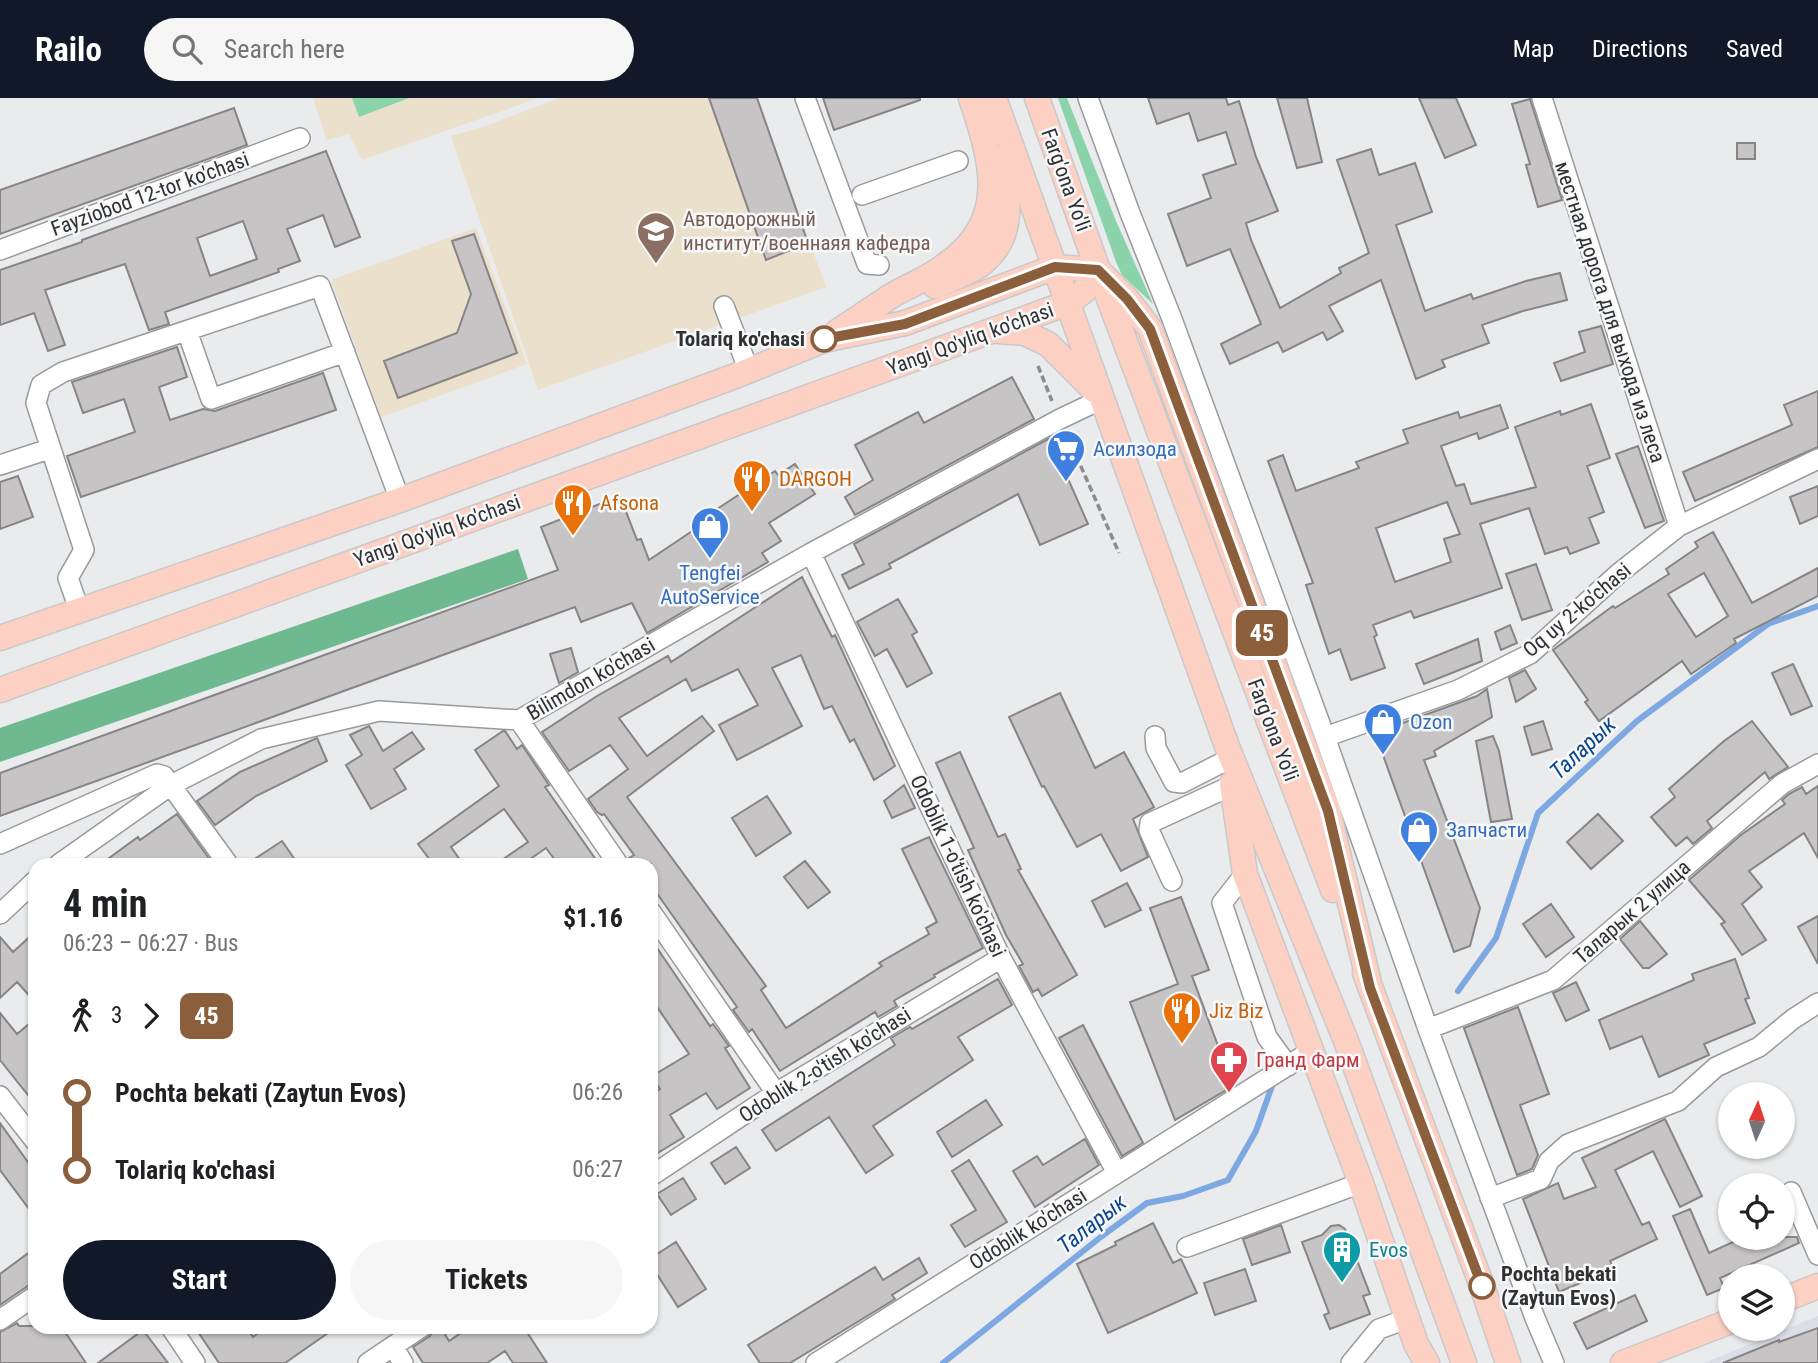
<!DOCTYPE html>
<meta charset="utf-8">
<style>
:root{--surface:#fff;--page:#f6f6f6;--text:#202124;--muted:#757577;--accent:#111827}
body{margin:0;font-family:"Roboto Condensed",sans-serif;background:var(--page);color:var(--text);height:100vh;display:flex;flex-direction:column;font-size:26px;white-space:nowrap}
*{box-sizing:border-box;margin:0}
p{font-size:23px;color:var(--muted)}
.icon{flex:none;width:38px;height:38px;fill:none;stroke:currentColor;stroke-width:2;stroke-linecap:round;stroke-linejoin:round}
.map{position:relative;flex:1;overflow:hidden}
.sheet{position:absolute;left:28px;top:760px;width:630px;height:476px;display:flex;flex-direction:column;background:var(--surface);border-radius:21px;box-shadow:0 2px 5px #0004}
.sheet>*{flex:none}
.badge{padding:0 14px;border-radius:10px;font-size:24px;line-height:46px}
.needle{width:46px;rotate:3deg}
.buttons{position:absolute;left:1718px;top:984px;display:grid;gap:14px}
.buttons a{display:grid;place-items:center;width:77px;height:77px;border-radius:50%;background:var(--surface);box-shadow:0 2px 5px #0004;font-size:35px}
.map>.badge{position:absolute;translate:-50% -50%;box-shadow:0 0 0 4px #fff}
.legs{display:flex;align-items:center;gap:10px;height:77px;padding:0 35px;font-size:23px}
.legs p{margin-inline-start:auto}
.overview{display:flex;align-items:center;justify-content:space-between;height:119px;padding:0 35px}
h1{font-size:38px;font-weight:700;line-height:52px}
.action{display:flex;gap:14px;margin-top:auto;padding:14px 35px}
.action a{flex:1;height:80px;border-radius:42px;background:var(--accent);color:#fff;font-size:28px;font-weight:700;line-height:80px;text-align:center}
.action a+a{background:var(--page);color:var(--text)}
ul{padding:0 35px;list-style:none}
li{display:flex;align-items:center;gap:24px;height:77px;font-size:26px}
li i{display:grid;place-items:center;width:10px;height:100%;margin:0 9px;background:currentColor}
li i::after{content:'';width:18px;height:18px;margin:-9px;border:5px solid;border-radius:50%;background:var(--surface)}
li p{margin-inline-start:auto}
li:first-child i{background:linear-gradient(#0000 50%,currentColor 0)}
li:last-child i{background:linear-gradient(currentColor 50%,#0000 0)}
header{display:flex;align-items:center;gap:42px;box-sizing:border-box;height:98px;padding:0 35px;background:var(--accent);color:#fff}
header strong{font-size:33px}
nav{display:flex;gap:38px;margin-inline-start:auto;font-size:24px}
.search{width:490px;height:63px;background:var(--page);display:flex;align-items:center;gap:18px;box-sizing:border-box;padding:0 24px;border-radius:38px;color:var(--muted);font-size:26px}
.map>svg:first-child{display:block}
.built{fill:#dbdee7}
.education{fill:#eae0cb}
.green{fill:#8bd3aa}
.forest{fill:#6eb98f}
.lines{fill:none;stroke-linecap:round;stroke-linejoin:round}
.stream{stroke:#7da8e2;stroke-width:6}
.building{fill:#c6c4c4;stroke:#868484;stroke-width:2;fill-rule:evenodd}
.minor-casing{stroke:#9a9a9c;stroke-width:22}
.major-casing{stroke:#c9c9ca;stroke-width:27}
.path{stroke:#8c8c8d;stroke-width:3.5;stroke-dasharray:7 3.5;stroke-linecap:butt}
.minor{stroke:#fff;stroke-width:19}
.major{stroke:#fdd0c4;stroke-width:24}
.line-1-casing{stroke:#fff;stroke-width:16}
.line-1{stroke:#8b5e3c;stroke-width:10}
.stop-1-dot{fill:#fff;stroke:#8b5e3c;stroke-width:3.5}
.labels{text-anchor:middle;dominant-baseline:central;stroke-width:5;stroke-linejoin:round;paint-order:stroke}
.street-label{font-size:21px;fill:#313132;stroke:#f7f8fa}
.education-label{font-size:21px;fill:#785e54;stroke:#f7f8fa;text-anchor:start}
.stop-label{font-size:21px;font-weight:bold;fill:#313132;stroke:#f7f8fa;text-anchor:end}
.shop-label{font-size:21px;fill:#366cbe;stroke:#f7f8fa;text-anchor:start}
.food-label{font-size:21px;fill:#c56008;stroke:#f7f8fa;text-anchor:start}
.health-label{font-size:21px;fill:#be3a42;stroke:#f7f8fa;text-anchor:start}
.culture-label{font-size:21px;fill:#0d838f;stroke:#f7f8fa;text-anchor:start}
.water-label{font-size:23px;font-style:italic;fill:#0c468b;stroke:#f7f8fa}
</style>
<header>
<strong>Railo</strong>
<div class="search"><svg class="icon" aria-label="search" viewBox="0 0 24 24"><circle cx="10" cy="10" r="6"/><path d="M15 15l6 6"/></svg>Search here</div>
<nav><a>Map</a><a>Directions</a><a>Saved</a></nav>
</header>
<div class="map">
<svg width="1818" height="1265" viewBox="0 0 1818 1265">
<rect width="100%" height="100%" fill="#eaebec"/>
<path class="built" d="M1818 1218V1265H1704Z"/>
<path class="education" d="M313 0H539L362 62 349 36 327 42Z
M559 0H757L826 189 538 292 451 38 483 29Z
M476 130 527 266 381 319 331 182Z"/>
<path class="green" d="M352 0H409L359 19Z
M1058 0H1067L1116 123 1153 206 1122 177 1116 164Z"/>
<path class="forest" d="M518 451 528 481 0 664V630Z"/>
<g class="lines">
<path class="stream" d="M1458 893 1496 840 1538 715 1637 623 1768 526 1818 508
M943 1265 1102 1138 1147 1105 1183 1098 1228 1082 1256 1033 1272 988"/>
</g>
<path class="building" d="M709 0H757L808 145 766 162Z
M823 0H920V2L834 32Z
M1148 0H1226L1228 7 1239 3 1256 59 1278 113 1246 125 1251 142 1280 210 1341 175 1339 170 1369 155 1337 62 1371 51 1379 77 1415 65 1432 114 1396 127 1425 213 1471 196 1473 201 1526 183 1560 175 1567 202 1523 213 1482 227 1489 245 1442 262 1445 269 1416 281 1381 182 1329 208 1343 233 1327 242 1323 234 1283 254 1278 244 1230 266 1221 246 1261 226 1230 151 1187 168 1168 116 1211 100 1203 77 1236 66 1226 34 1198 43 1189 15 1157 26Z
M1277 0H1307L1322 64 1297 70Z
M1419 0H1456L1476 47 1445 60Z
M1530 1 1562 102 1538 109 1526 67 1530 66 1512 6Z
M234 10 247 47 0 136V92Z
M1737 45H1755V61H1737Z
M326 53 360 139 335 149 323 117 287 131 300 163 278 171 279 174 165 214 169 226 149 232 125 166 45 192 65 247 48 253 34 215 0 227V172L82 144V142ZM243 123 257 161 210 178 197 140Z
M474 136 517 255 398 300 384 263 457 235 471 196 452 143Z
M1601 228 1613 266 1561 283 1554 265 1585 254 1579 234Z
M177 249 187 279 159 289 170 322 203 311 215 313 323 275 336 312 81 399 67 358 135 334 124 301 83 315 72 284Z
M1012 279 1034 321 855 417 845 399 873 382 855 347 918 314 924 325Z
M1818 293V349L1695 403 1683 374 1792 327 1784 307Z
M1591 306 1610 360 1587 368 1604 414 1589 420 1599 445 1570 456 1567 449 1545 456 1529 410 1480 426 1502 490 1414 520 1411 513 1373 527 1377 537 1374 539 1385 570 1351 582 1340 551 1329 556 1306 487 1313 485 1268 363 1283 357 1296 393 1359 370 1356 364 1408 345 1403 332 1458 314 1460 320 1500 307 1508 330 1479 341 1477 335 1441 348 1456 388 1464 386 1471 406 1536 389 1515 329 1560 313 1561 317ZM1447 404 1460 436 1444 441 1451 464 1395 484 1376 430Z
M1050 340 1088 426 1040 447 1018 396 889 466 891 470 849 491 842 477 864 466 854 446Z
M1638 348 1664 423 1645 430 1616 356Z
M795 366 815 396 769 425 781 443 762 455 768 464 647 535 632 505 581 524 575 509 0 718V675L558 472 541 429 620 398 637 442 641 441 649 462 719 415 717 411 775 373 778 377Z
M18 378 33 419 0 431V384Z
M1818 388V418L1800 426 1790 399Z
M1713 434 1752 505 1818 470V498L1734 541 1736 545 1691 576 1682 563 1599 623 1585 604 1588 602 1553 552 1613 508 1615 510 1669 476 1666 471 1698 449 1695 444ZM1704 475 1728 518 1696 539 1668 496Z
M1536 466 1552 512 1522 522 1506 476Z
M802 479 832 539 835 537 895 668 874 682 854 641 850 644 832 608 824 611 801 557 772 570 802 628 737 662 719 627 758 607 738 571 692 593 686 581 619 620 647 658 702 618 714 633 627 699 766 888 761 892 786 930 882 868 879 865 929 836 926 830 937 824 902 751 929 739 983 850 934 877 935 879 895 902 894 903 897 908 878 919 875 914 780 973 752 931 749 934 733 912 737 909 651 787V766H630L629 760 634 757 604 716 602 717 597 714 588 701 628 671 610 647 569 673 542 634 597 598 668 558 671 564Z
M898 501 917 534 912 537 932 575 907 589 887 551 875 558 857 524Z
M1510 527 1517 545 1501 552 1495 534Z
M1478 541 1482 563 1424 586 1416 566Z
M571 550 578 574 559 585 550 556Z
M1793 566 1812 608 1791 617 1772 575Z
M1525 572 1536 591 1516 604 1509 580Z
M1487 591 1492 619 1434 653 1436 658 1424 662 1480 810 1470 848 1454 854 1375 635 1477 598Z
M1060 595 1095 670 1124 654 1154 709 1133 721 1148 759 1121 773 1101 736 1077 749 1044 688 1042 689 1009 619Z
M1543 623 1552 651 1532 657 1524 629Z
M1752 623 1788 669 1769 681 1765 674 1707 723 1712 730 1693 746 1687 739 1676 748 1651 719 1675 699 1669 691 1724 643Z
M369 628 383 653 412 634 424 651 394 671 406 691 371 711 346 667 362 657 350 637Z
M503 633H505L517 651 522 647 549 687 545 689 599 766H558L546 750 523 766H496L528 744 504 711 451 749 463 766H433L418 746 499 688 475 652Z
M1493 638 1499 653 1512 721 1491 724 1476 643Z
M317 640 327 663 256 698 215 727 197 703 240 674Z
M960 654 998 739 1005 736 1021 771 1018 772 1077 877 1042 898 1038 891 1033 894 1019 868 1023 866 1006 837 968 752 974 750 936 665Z
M904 687 915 710 892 720 884 703Z
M1818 688V760L1804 735 1749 773 1762 789 1742 806 1766 842 1742 857 1721 826 1725 824 1689 782 1741 737 1785 706 1782 702 1789 696 1802 689 1806 696Z
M767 698 791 735 756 758 732 720Z
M177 716 213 766H101L138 739 140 742Z
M1598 716 1623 743 1591 771 1567 744Z
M282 743 298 766H247Z
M805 763 830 794 808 810 784 779Z
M1127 785 1141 812 1105 829 1092 803Z
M1181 799 1209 872 1192 878 1233 988 1175 1022 1130 904 1178 886 1150 810Z
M1551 806 1574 839 1546 859 1523 826Z
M1818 818V866L1798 829Z
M1640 823 1667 856 1649 870H1643L1620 841Z
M35 834V904L17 884 0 900V839L13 854Z
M651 841 710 928 713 926 729 948 725 950 750 990 717 1011 706 995 670 1017 684 1039 651 1059V997L660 991 652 978 689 956 651 900Z
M1735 861 1749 900 1745 901 1755 925 1704 946 1709 957 1659 979 1642 938 1610 951 1599 922 1694 882 1692 876Z
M998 881 1012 907 958 939 973 962 873 1028 893 1057 866 1075 829 1019 776 1053 762 1032 895 947 891 940 910 929 912 931Z
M1576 884 1589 912 1566 923 1553 895Z
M1518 909 1549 996 1520 1007 1538 1057 1532 1071 1517 1077 1464 930Z
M0 915 17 936 35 921V1006L0 962Z
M1083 927 1143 1045 1122 1058 1059 940Z
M986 1002 1002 1027 952 1059 937 1034Z
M1665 1021 1702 1098 1680 1109 1653 1053 1615 1072 1642 1127 1649 1124 1657 1141 1610 1163 1614 1171 1559 1194 1523 1101 1558 1085 1564 1101 1596 1089 1582 1060Z
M0 1025 35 1074V1119L0 1072Z
M1085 1041 1099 1067 1035 1109 1013 1073 1037 1058 1043 1067Z
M736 1049 750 1070 725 1086 711 1065Z
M969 1062 1007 1124 965 1149 951 1127 976 1112 952 1073Z
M683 1080 696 1101 671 1117 657 1096Z
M1690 1111 1709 1155 1744 1139H1797L1799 1145 1720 1180 1724 1190 1707 1197 1673 1118Z
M1153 1125 1173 1165 1181 1161 1197 1195 1108 1235 1077 1166 1116 1147 1115 1144Z
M1281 1127 1290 1154 1252 1167 1243 1141Z
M1339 1127 1345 1131 1370 1196 1363 1198 1370 1216 1330 1231 1324 1217 1329 1215 1302 1144 1322 1137 1331 1128Z
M676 1144 706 1191 678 1209 651 1167V1160Z
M35 1150V1183L0 1207V1176Z
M919 1160 927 1175 892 1197 895 1201 790 1265H760L748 1247 875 1169 883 1182Z
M1245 1171 1256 1203 1215 1217 1204 1185Z
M1635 1197 1647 1223 1587 1251 1574 1225Z
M17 1225 19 1228H61L86 1265H0V1234Z
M194 1228H246L253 1239 267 1228H338L285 1265H219Z
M435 1228H440L449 1243 471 1228H523L547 1265H513L505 1253 487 1265H423L413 1249 430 1238Z
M1818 1230V1265H1723L1779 1242V1244Z
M143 1232 168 1265H98Z"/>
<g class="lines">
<defs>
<path id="minor" d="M805 0 867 166 879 167
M1088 0 1130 115 1172 221 1325 639 1428 931 1535 1220 1554 1265
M1542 0 1679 428
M862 97 958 63
M0 152 300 40
M724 208 749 273
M187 233 211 301 345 254
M0 367 49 351
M811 455 1001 860 1117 1075
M79 511 68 480 84 452 36 305 41 287 63 274 320 188 400 402
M519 622 618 766
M1155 638 1156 650 1174 684 1182 685 1229 661
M1325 639 1458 592 1530 556 1618 476 1679 428 1818 361
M0 746 157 676 164 678 228 766
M59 766 171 687 261 641 379 613 519 622 811 455 1060 321 1102 301
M1245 776 1222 805 1267 939 1288 968
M1172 783 1149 732 1150 725 1233 687
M651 814 776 995
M0 816 35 783
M1428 931 1553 882 1782 686 1818 666
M0 998 35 1043
M651 1078 776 995 1001 860
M1791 1094 1818 1157
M1490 1100 1541 1081 1549 1063 1568 1046 1678 1003 1716 969 1759 949 1793 921 1818 905
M1187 1149 1361 1085
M0 1222 35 1198
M170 1228 195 1265
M393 1248 403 1265
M368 1265 423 1228
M816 1265 1311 953
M1351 1265 1379 1231 1407 1221"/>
<path id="major" d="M994 0 1228 651 1346 943 1464 1265
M1037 0 1098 172 1333 792
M935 188C949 182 967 176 980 167 1016 139 1010 99 998 61
M998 233 1025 235 1048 246 1094 292
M837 234C855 222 873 210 891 198 908 188 927 181 943 169 1010 123 993 66 971 0
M0 540 400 402 738 277 824 242 905 225 1055 169 1098 172 1127 201 1150 231 1328 713 1370 889
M0 592 1068 205 1084 193 1098 172
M1232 686 1245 776 1361 1085 1416 1246 1427 1265
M1365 875 1482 1188 1508 1265
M1783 1202 1818 1188
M1623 1265 1731 1223"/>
</defs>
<use href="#minor" class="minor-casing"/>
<use href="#major" class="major-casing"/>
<path class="path" d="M1038 268 1052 303
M1068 339 1119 455"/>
<use href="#minor" class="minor"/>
<use href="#major" class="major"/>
</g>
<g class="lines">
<defs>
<path id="line-1" d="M824 241 905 226 1055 169 1098 172 1127 201 1150 231 1328 713 1370 890 1482 1188"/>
</defs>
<use href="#line-1" class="line-1-casing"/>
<use href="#line-1" class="line-1"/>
</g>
<defs>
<symbol id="university-pin" viewBox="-11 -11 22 30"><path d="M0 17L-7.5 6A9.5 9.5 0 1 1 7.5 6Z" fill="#8d6e63" stroke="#f7f8fa"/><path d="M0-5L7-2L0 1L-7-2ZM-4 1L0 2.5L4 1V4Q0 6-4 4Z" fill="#fff"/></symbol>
<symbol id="supermarket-pin" viewBox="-11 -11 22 30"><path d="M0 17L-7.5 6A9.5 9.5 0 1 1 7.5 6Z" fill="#3f7fe0" stroke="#f7f8fa"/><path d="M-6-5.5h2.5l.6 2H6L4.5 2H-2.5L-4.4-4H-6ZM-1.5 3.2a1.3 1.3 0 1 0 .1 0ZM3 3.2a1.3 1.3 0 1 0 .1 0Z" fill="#fff"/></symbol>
<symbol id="restaurant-pin" viewBox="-11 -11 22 30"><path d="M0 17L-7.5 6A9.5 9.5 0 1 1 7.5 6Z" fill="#e8710a" stroke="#f7f8fa"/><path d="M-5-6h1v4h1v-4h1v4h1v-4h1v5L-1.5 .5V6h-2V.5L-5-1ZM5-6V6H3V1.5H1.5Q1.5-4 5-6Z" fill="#fff"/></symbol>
<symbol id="shop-pin" viewBox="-11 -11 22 30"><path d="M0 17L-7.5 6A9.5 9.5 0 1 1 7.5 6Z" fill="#3f7fe0" stroke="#f7f8fa"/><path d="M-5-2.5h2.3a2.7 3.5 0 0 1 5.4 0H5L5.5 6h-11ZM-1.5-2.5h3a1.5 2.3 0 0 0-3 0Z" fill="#fff"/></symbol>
<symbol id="pharmacy-pin" viewBox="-11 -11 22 30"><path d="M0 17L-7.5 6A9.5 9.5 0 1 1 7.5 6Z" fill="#e0444e" stroke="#f7f8fa"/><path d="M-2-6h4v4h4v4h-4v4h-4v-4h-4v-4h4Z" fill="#fff"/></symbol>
<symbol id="building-pin" viewBox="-11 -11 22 30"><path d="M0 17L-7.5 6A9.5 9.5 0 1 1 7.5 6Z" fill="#0f9aa8" stroke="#f7f8fa"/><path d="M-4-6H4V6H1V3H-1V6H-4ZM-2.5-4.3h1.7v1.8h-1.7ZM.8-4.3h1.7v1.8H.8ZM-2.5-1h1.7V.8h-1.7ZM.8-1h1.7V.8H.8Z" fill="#fff"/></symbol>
</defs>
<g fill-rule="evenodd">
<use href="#university-pin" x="634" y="111" width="44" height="60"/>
<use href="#supermarket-pin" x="1044" y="329" width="44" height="60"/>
<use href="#restaurant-pin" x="730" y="359" width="44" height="60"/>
<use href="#restaurant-pin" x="551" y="383" width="44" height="60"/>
<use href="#shop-pin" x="688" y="406" width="44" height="60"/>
<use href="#shop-pin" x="1361" y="602" width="44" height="60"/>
<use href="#shop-pin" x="1397" y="710" width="44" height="60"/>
<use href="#restaurant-pin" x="1160" y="891" width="44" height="60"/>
<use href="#pharmacy-pin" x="1207" y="940" width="44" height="60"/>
<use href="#building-pin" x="1320" y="1130" width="44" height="60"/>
</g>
<g class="stop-1-dot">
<circle cx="824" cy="241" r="12"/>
<circle cx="1482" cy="1188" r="12"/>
</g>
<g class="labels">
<g class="street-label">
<text transform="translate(1066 82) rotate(70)">Farg'ona Yo'li</text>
<text transform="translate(150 96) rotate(-20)">Fayziobod 12-tor ko'chasi</text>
<text transform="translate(1610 214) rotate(72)">местная дорога для выхода из леса</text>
<text transform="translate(970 241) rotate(-20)">Yangi Qo'yliq ko'chasi</text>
<text transform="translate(437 433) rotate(-20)">Yangi Qo'yliq ko'chasi</text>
<text transform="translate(1577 512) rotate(-40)">Oq uy 2-ko'chasi</text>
<text transform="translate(591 581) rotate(-30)">Bilimdon ko'chasi</text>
<text transform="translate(1273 632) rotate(69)">Farg'ona Yo'li</text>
<text transform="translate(958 768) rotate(65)">Odoblik 1-o'tish ko'chasi</text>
<text transform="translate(1632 814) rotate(-41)">Таларык 2 улица</text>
<text transform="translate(825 967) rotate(-32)">Odoblik 2-o'tish ko'chasi</text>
<text transform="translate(1028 1131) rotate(-32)">Odoblik ko'chasi</text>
</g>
<g class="education-label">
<text x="683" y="121">Автодорожный<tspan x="683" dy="24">институт/военнаяя кафедра</tspan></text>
</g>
<g class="stop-label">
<text x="805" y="241">Tolariq ko'chasi</text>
<text x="1501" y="1176" text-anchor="start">Pochta bekati<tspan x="1501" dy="24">(Zaytun Evos)</tspan></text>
</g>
<g class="shop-label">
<text x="1093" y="351">Асилзода</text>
<text x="710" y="475" text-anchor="middle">Tengfei<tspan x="710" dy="24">AutoService</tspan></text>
<text x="1410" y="624">Ozon</text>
<text x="1446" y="732">Запчасти</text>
</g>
<g class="food-label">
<text x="779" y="381">DARGOH</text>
<text x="600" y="405">Afsona</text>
<text x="1209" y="913">Jiz Biz</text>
</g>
<g class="health-label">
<text x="1256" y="962">Гранд Фарм</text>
</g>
<g class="culture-label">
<text x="1369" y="1152">Evos</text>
</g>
<g class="water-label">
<text transform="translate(1583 650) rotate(-43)">Таларык</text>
<text transform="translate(1092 1126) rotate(-38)">Таларык</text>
</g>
</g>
</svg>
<div class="buttons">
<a><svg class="needle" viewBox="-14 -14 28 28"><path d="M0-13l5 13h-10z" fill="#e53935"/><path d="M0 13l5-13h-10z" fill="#757577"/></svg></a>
<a><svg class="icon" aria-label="locate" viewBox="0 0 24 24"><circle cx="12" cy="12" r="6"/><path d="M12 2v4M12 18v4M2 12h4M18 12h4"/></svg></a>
<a><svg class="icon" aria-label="layers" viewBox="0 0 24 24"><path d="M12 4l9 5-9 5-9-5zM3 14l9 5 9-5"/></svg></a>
</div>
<b class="badge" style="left:1262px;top:535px;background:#8b5e3c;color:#fff">45</b>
<section class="sheet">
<div class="overview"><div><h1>4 min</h1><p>06:23 – 06:27 · Bus</p></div><b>$1.16</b></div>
<div class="legs"><svg class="icon" aria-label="walk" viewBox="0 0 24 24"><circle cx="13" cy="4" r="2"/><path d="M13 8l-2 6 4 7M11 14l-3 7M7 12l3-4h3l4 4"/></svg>3<svg class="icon" aria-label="forward" viewBox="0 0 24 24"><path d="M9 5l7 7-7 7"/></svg><b class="badge" style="background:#8b5e3c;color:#fff">45</b></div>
<ul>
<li><i style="color:#8b5e3c"></i><b>Pochta bekati (Zaytun Evos)</b><p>06:26</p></li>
<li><i style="color:#8b5e3c"></i><b>Tolariq ko'chasi</b><p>06:27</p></li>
</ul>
<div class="action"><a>Start</a><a>Tickets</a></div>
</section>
</div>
